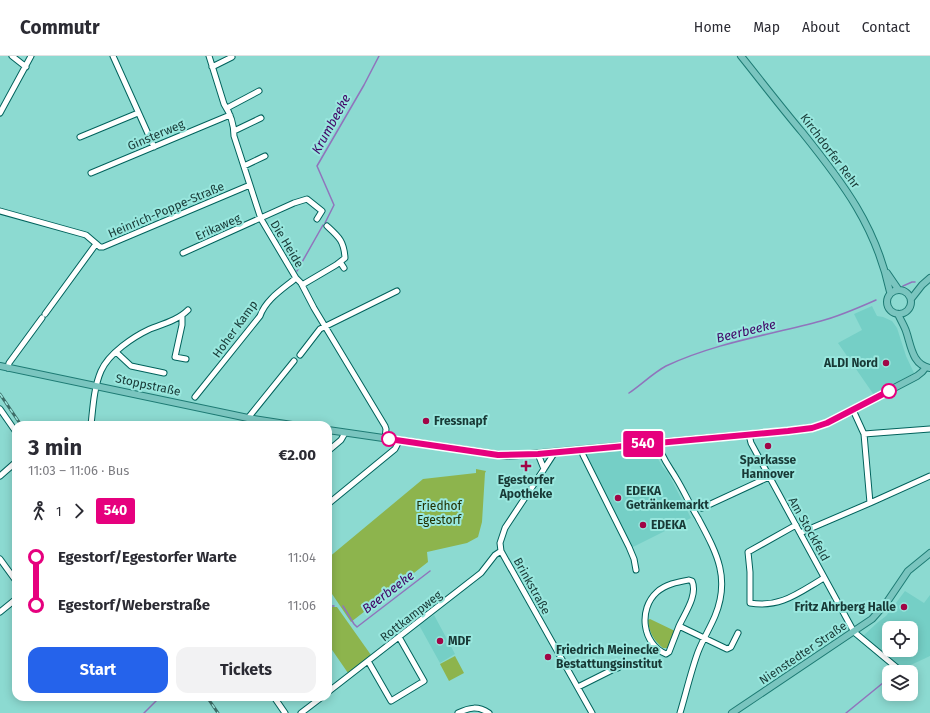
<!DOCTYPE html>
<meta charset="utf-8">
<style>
:root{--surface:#fff;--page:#f2f2f3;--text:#2b2b33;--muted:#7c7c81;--line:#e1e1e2;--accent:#2563eb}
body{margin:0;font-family:"Fira Sans",sans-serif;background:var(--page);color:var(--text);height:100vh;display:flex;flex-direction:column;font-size:15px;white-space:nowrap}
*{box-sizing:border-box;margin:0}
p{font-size:13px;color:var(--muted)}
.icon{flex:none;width:22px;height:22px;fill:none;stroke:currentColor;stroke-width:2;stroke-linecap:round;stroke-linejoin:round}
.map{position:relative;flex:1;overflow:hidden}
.side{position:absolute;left:12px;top:365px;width:320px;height:280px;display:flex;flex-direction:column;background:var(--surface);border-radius:12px;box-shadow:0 2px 10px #0003}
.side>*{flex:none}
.badge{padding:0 8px;border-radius:3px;font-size:14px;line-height:26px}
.tools{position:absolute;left:882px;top:565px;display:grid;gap:8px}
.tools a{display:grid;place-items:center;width:36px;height:36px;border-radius:8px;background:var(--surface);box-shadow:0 2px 10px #0003;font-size:20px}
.map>.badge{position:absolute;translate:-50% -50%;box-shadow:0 0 0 2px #fff}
.legs{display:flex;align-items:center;gap:6px;height:44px;padding:0 16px;font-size:13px}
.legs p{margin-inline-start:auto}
.overview{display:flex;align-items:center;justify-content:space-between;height:68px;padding:0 16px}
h1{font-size:22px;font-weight:700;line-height:30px}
.cta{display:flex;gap:8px;margin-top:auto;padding:8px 16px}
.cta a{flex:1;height:46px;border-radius:12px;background:var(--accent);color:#fff;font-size:16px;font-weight:700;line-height:46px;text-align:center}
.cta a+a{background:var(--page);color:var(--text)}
ul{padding:0 16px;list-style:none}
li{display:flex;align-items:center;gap:14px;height:48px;font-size:15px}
li i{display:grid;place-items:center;width:6px;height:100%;margin:0 5px;background:currentColor}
li i::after{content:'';width:10px;height:10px;margin:-5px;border:3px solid;border-radius:50%;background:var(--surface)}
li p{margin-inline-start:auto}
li:first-child i{background:linear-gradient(#0000 50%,currentColor 0)}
li:last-child i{background:linear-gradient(currentColor 50%,#0000 0)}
header{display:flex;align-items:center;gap:24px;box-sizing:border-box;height:56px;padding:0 20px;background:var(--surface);border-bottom:1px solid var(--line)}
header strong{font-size:19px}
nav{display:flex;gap:22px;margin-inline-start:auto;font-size:14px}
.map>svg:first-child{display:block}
.built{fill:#75cfc6;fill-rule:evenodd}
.green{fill:#8db44d}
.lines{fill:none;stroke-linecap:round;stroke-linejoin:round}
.stream{stroke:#9074bc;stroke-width:1.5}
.minor-casing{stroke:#01625c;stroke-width:7}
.major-casing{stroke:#1e7b74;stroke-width:8}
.minor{stroke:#fff;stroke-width:5}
.major{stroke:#7ac5bf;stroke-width:6}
.rail-casing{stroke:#3d6d68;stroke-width:3}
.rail{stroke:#99e7de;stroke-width:1.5;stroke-dasharray:4.5;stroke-linecap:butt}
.line-1-casing{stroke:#fff;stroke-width:9}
.line-1{stroke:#e6007e;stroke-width:6}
.poi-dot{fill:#a10546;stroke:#99e7de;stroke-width:1.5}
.stop-1-dot{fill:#fff;stroke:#e6007e;stroke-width:2}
.labels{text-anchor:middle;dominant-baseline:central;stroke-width:4;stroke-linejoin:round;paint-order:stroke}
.street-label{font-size:12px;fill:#183936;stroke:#99e7de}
.poi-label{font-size:12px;font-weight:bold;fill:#183936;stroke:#99e7de;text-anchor:start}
.park-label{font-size:12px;fill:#213100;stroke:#99e7de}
.water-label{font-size:13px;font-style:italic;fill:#420667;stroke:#99e7de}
</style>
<header>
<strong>Commutr</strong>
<nav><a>Home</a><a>Map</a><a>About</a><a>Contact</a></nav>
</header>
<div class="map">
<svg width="930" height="657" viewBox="0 0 930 657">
<rect width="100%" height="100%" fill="#8cdad1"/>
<path class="built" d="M872 250 877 260 883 261 892 265 897 272 906 300 914 317 874 339 838 287 862 274 854 258Z
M648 393 652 394 656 399 662 410 668 417 691 462 631 492 585 400 586 398Z
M905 535 924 547 930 539V600L902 613 863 580 877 567 886 560ZM889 572H911V594H889Z
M434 559 455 598 440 607 419 569Z"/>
<path class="green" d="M476 413 486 415 485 417 482 466 478 481 467 487 427 496 428 506 351 566 328 532V502L423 423 476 417Z
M328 551H337L371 599V601L348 617 328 588Z
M650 563 675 575 668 592H663C654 585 649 576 648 564Z
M455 600 464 617 449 625 440 608Z"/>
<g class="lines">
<path class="stream" d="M325 167 334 149 317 110 364 29 379 0
M297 215 323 169
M903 230 912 226H915
M629 337C641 329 653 317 666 310 715 287 769 279 821 265 840 260 858 252 876 244
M328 550H334
M343 550 354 568 357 571 430 515
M144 657 160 641
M846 657 889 622"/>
<defs>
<path id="minor" d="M12 0 26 11
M113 0 154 91
M209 0 224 48C230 57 234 68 234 80L261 163 296 222 301 227 314 252 385 370 386 373 385 383
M212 11 232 1
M227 52 259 35
M0 57 31 0
M234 75 261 62
M80 81 138 57
M244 110 265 100
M91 117 230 59
M0 155 86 179 100 191H103L250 129
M183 197 294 147 307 143 322 155 317 163
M340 206 344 212
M302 229 336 209 345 202C344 185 339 181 327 170
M45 258 96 188
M182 260V269L175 301 186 303
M116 296 131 310 164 317
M300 299 320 273 397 235
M8 312 9 307 42 262
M195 341 260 260C266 243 283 233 296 222
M0 353 16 376
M248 362 294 305
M91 369C93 351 94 331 101 315 109 297 133 281 150 273 163 268 178 264 188 254
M864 378 930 373
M749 379 751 387 854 576 902 616
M658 387C661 401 669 410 676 422 684 435 690 449 698 462 716 496 731 521 715 560 710 572 703 583 698 596 691 615 686 637 680 657
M582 394 583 399 629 491 634 503 636 514
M328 395 341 384 345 377
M538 398 544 413 505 472 500 487 501 495 592 657
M544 413 555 396
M0 420 16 406
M870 447 930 420
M328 448 395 393 399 385
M702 452 769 421
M796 469 748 496 750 516V547C781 552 798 537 824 522
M800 477 870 447 864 378 853 354
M0 503 16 525
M0 556 16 543
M679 570C685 557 698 539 692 525L689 524C678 526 666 528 657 536 638 553 642 588 666 598L669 596 679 570 727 593 731 591 738 577
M368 605 391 645 424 625 399 581
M578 631 612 614 618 612
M328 636 481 517 495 499 501 495
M274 641 285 657
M301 657 322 641
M458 657C470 651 478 650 489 657"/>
<path id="major" d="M741 0C761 25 781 51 802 76 843 127 876 170 890 236
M887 217 898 233
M887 246a12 12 0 1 1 24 0a12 12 0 1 1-24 0Z
M911 243 922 229 930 222
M898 258C900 263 904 269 906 275 911 289 912 309 930 312
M0 310 248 362 292 369
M328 374 507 400 788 375 812 372 827 367 917 320 922 316 926 311
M732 657 872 563 887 546 908 515 930 497"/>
</defs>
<use href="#minor" class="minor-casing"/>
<use href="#major" class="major-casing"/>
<use href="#minor" class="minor"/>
<use href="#major" class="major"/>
<defs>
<path id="rail" d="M0 338 21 369
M207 641 218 657"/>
</defs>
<use href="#rail" class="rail-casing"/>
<use href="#rail" class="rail"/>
</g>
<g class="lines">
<defs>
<path id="line-1" d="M389 383 498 399 538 398 788 375 812 372 827 367 889 335"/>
</defs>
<use href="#line-1" class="line-1-casing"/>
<use href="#line-1" class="line-1"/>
</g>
<g class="poi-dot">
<circle cx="886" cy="307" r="4"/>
<circle cx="426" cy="365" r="4"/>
<circle cx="768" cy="390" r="4"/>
<path d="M524 404h4v4h4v4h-4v4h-4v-4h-4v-4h4z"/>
<circle cx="618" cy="442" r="4"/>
<circle cx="643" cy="469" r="4"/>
<circle cx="904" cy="551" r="4"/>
<circle cx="440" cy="585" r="4"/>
<circle cx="548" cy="601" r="4"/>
</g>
<g class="stop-1-dot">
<circle cx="889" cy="335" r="7"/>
<circle cx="389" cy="383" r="7"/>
</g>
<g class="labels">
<g class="street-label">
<text transform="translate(156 79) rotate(-23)">Ginsterweg</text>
<text transform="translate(830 95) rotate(53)">Kirchdorfer Rehr</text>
<text transform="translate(166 154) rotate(-23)">Heinrich-Poppe-Straße</text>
<text transform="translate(218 171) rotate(-24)">Erikaweg</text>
<text transform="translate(287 188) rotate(59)">Die Heide</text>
<text transform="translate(235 273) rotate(-54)">Hoher Kamp</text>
<text transform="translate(148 329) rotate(12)">Stoppstraße</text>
<text transform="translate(809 473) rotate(61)">Am Stockfeld</text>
<text transform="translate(532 530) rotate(61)">Brinkstraße</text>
<text transform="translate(411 560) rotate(-38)">Rottkampweg</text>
<text transform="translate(803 597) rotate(-34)">Nienstedter Straße</text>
</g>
<g class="poi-label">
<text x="878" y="307" text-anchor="end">ALDI Nord</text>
<text x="434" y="365">Fressnapf</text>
<text x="768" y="404" text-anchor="middle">Sparkasse<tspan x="768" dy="14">Hannover</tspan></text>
<text x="526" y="424" text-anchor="middle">Egestorfer<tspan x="526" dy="14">Apotheke</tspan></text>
<text x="626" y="435">EDEKA<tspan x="626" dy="14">Getränkemarkt</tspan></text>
<text x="651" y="469">EDEKA</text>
<text x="896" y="551" text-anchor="end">Fritz Ahrberg Halle</text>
<text x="448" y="585">MDF</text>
<text x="556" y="594">Friedrich Meinecke<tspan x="556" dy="14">Bestattungsinstitut</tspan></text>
</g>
<g class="park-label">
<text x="439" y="450">Friedhof<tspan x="439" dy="14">Egestorf</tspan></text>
</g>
<g class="water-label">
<text transform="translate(331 68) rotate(-61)">Krumbeeke</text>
<text transform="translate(746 275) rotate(-14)">Beerbeeke</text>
<text transform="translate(388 536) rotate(-37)">Beerbeeke</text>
</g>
</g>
</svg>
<div class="tools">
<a><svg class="icon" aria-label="locate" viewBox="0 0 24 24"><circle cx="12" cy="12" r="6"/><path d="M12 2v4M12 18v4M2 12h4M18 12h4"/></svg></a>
<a><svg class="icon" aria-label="layers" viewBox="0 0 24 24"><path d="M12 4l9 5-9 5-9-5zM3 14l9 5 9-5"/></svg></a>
</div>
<b class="badge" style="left:643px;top:388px;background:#e6007e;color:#fff">540</b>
<section class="side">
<div class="overview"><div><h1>3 min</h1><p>11:03 – 11:06 · Bus</p></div><b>€2.00</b></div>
<div class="legs"><svg class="icon" aria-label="walk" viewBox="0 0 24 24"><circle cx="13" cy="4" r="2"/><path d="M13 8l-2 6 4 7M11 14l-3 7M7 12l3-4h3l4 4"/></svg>1<svg class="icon" aria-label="forward" viewBox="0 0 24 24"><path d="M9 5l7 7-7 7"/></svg><b class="badge" style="background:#e6007e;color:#fff">540</b></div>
<ul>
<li><i style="color:#e6007e"></i><b>Egestorf/Egestorfer Warte</b><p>11:04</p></li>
<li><i style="color:#e6007e"></i><b>Egestorf/Weberstraße</b><p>11:06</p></li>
</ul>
<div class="cta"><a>Start</a><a>Tickets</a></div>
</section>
</div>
